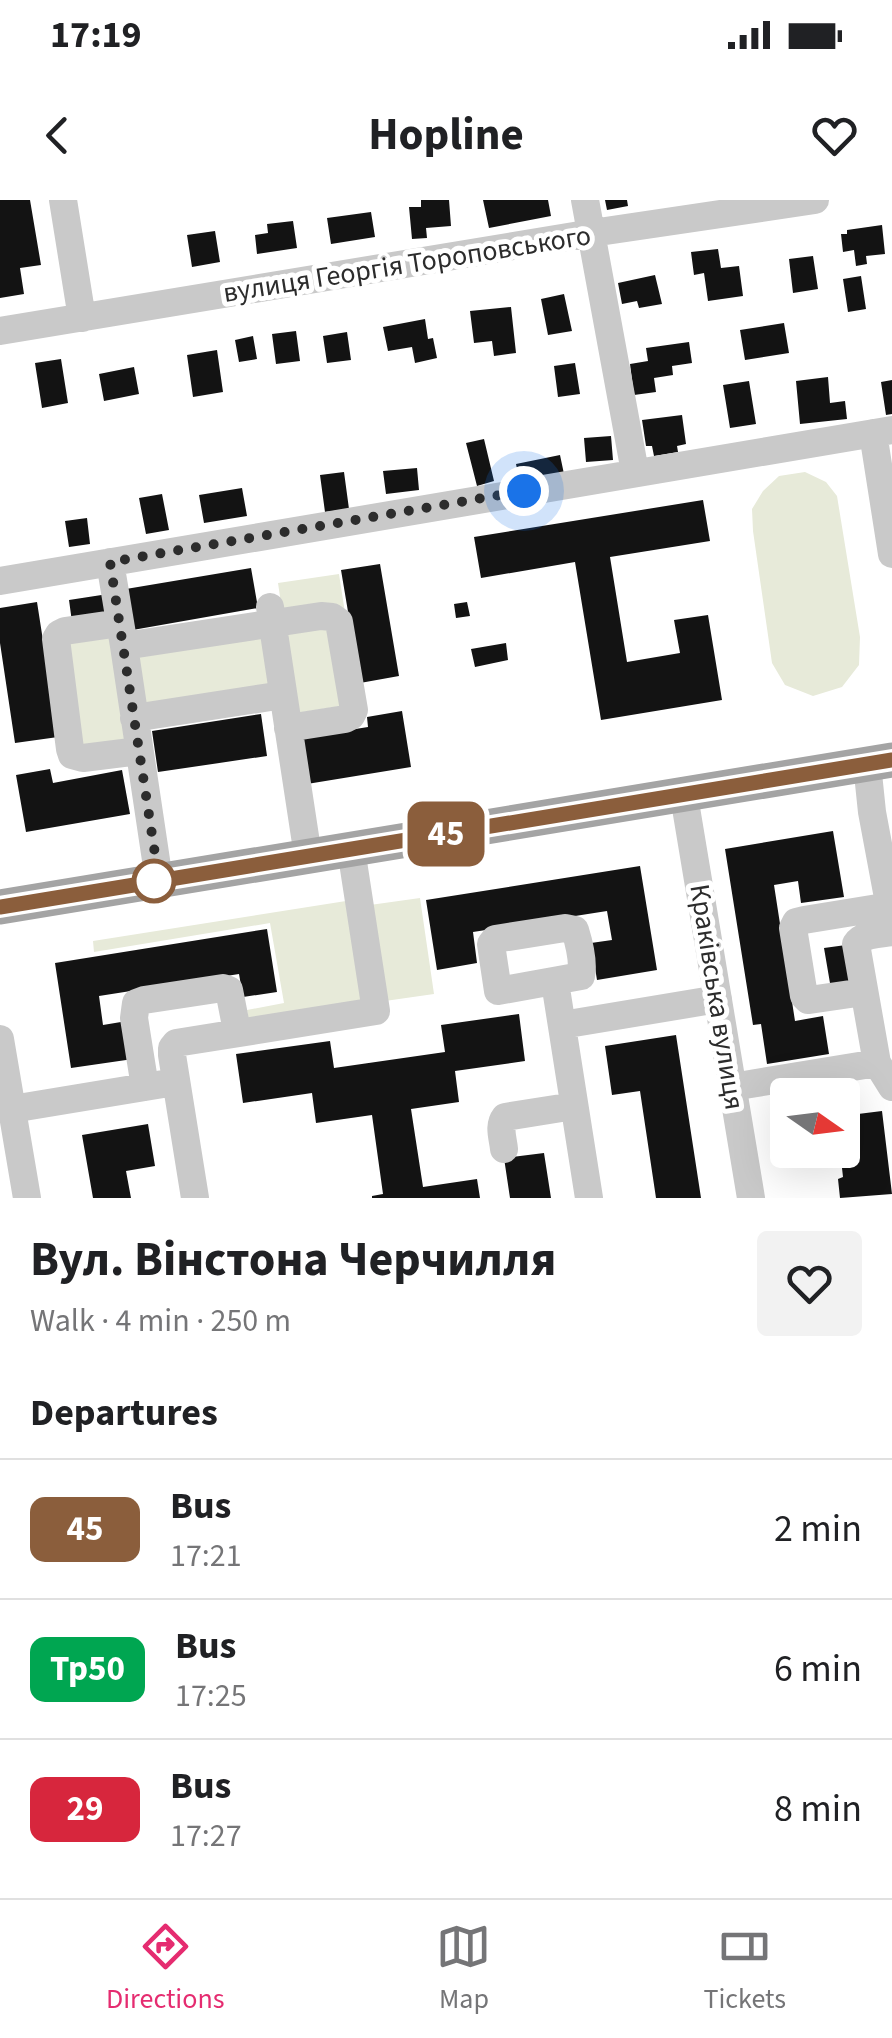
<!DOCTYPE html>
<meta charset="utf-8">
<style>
:root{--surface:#fff;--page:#f2f2f2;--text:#202124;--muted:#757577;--line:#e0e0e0;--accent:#e52c70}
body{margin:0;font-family:"Source Sans 3",sans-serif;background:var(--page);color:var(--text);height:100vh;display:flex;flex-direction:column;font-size:38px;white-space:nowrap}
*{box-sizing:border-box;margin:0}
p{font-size:32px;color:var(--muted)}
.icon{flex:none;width:55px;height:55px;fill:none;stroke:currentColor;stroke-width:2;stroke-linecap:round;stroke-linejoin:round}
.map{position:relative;height:998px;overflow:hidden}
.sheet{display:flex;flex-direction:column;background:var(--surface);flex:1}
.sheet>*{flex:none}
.badge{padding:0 20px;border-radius:15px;font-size:35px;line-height:65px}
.needle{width:65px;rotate:104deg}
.buttons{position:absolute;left:770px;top:878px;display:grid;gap:20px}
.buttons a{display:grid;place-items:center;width:90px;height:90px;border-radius:10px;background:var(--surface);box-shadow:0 10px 40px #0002;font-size:50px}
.you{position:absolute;width:50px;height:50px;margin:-25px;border:8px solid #fff;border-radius:50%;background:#1a73e8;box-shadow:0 0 0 15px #1a73e833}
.map>.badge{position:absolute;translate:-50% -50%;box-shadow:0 0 0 5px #fff}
h2{padding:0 30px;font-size:38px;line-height:90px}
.round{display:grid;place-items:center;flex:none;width:105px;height:105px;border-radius:10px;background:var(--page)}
.overview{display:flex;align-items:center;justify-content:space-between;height:170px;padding:0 30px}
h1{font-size:48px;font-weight:700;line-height:75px}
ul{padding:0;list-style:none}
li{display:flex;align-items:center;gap:30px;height:140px;padding:0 30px;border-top:2px solid var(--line)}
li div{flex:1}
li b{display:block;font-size:38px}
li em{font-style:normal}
li .badge{min-width:110px;font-weight:700;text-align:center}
.status{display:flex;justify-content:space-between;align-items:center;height:70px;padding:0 50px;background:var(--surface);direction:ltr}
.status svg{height:28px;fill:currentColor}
header{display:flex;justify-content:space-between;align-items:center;height:130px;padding:0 30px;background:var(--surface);font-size:45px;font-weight:700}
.menu{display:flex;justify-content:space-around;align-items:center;height:140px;border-top:2px solid var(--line);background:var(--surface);font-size:28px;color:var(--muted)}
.menu a{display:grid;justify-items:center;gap:5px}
.menu .current{color:var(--accent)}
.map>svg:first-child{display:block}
.green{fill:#e7ead9}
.building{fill:#131313}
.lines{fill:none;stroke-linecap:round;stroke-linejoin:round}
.minor{stroke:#c9c9c9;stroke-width:28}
.major{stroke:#a4a4a4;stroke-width:35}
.line-casing{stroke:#fff;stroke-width:22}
.line{stroke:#8b5e3c;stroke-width:15}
.walk{stroke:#2c2c2c;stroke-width:10;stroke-dasharray:0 18}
.stop-dot{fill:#fff;stroke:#8b5e3c;stroke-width:5}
.labels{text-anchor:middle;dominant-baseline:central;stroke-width:10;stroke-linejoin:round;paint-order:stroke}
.street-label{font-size:28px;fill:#2c2c2c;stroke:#fff}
</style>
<div class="status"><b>17:19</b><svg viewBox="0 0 49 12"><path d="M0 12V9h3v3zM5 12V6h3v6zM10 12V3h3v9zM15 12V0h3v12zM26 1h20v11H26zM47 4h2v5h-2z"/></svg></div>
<header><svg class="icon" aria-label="back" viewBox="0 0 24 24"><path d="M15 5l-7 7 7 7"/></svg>Hopline<svg class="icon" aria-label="heart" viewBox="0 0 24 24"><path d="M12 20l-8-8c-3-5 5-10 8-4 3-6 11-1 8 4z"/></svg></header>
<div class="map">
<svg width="892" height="998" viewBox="0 0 892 998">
<rect width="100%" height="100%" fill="#fff"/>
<path class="green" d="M805 272 826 282 837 296 860 437 859 465 842 487 813 496 785 485 772 463 753 331 752 309 763 291 779 276Z
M339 374 359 503 297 513 278 383Z
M269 428 277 490 140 510 131 449Z
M114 430 131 555 69 564 52 438Z
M420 698 434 794 385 801 370 705Z
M346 701 363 807 249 824 247 810 284 803 270 723 94 752 93 741Z"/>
<path class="building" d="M0 0H30L41 65 20 68 24 94 0 98Z
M421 0H449L451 26 426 28 427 38 412 39 409 7H421Z
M483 0H548L551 16 489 28Z
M605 0H627L628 6 607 10Z
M371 12 375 37 331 44 327 18Z
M293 21 297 48 257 54 255 35 268 33 267 24Z
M882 25 885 54 866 56 867 64 856 66 854 50 843 52 841 34H847V30Z
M215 31 220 62 192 67 187 35Z
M718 49 721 68 739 66 743 96 708 101 704 73 694 75 691 52Z
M813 56 818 89 793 93 789 59Z
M655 75 662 104 639 108 637 101 622 104 618 83Z
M861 76 866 109 848 112 843 79Z
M564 94 572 131 548 135 541 99Z
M511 107 516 153 494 156 492 141 474 143 470 111Z
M425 119 428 139 433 138 437 158 415 163 412 147 388 151 383 127Z
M784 123 789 153 745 160 740 130Z
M296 131 300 161 276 164 272 134Z
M347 132 351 160 327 163 323 136Z
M253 136 257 159 239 162 235 140Z
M689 142 692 163 672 166 673 175 654 178 656 192 634 195 630 164 648 161 646 148Z
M217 150 223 192 193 197 187 155Z
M61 159 68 203 42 208 35 163Z
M575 163 580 194 558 197 554 166Z
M134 167 139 194 104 201 99 174Z
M828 177 830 203 845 201 847 219 800 224 796 181Z
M892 180V214L886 215 881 182Z
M749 181 756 224 730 228 723 185Z
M682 215 686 244 677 246 678 252 654 256 652 246H646L642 220Z
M611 236 613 260 586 262 584 238Z
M484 239 494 281 477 286 466 243Z
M560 255 564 274 520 283 516 264Z
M417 268 419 290 386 294 383 271Z
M344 272 349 309 325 312 320 275Z
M242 288 247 316 204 323 199 295Z
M162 294 169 330 146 334 139 298Z
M703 300 710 341 610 357 627 462 680 453 674 420 708 415 722 500 601 520 575 362 481 378 474 337Z
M87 318 90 344 69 347 65 321Z
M380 364 399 476 360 483 341 370Z
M251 368 258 408 127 431 120 390Z
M108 394 112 416 72 422 69 400Z
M37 402 58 537 15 543 0 443V408Z
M467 402 470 416 456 418 454 404Z
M506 443 508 460 475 467 471 449Z
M402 511 411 567 307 584 299 538 368 527 367 517Z
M261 514 267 556 158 572 152 531Z
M50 569 53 583 122 570 130 614 26 632 16 575Z
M833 631 844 697 801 703 798 681 774 685 795 821 823 816 829 854 767 864 761 824 753 825 725 649Z
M640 666 657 770 597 780 591 743 612 740 607 711 473 732 477 763 437 770 426 700Z
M267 729 277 792 243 797 239 774 99 796 103 825 127 821 133 859 71 868 55 763Z
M846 745 852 785 831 789 824 748Z
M519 814 525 861 455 871 459 902 411 909 423 987 477 979 480 998H372V996L383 994 372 915 316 923 312 893 243 903 236 854 330 841 334 868 445 852 441 825Z
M676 835 701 998H656L640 891 612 895 605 846Z
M882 911 892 994 840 998 838 979 843 977 840 950H842V916Z
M148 924 155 966 126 971 131 998H93L82 935Z
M544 953 551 998H510L504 958Z"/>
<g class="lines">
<path class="minor" d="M63 0 82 118
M585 0 635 272
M0 131 592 33 815 0
M873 233 892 354
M110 362 124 446 321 416 332 417 339 422 354 510 351 516 345 519 288 528
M0 381 892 230
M270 407 308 656
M120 423 65 431 59 434 56 439 70 549 72 555 83 558 139 551
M124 446 159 680
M134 518 283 495
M867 564 872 612 892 719
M684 596 751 998
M565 728 575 730C579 743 584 762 581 776L498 791 492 751 491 744 495 739Z
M892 732C880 734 862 734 856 744L877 863 892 887
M555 782 589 998
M864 792 816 799 808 800 804 796 793 728 796 722 804 720 890 706
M562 825 718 799
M0 839 27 998
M145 887 134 818 136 803 144 800 223 788 229 790 237 831
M732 887 877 863
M12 909 163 884
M504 949C503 938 498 926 505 917L574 906
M195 998 172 855V848L176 843 376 811 351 649"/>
<path class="major" d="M0 707 892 560"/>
</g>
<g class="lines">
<defs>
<path id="line" d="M0 707 892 560"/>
</defs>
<use href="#line" class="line-casing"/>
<use href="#line" class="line"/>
<path class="walk" d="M154 681 159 680 110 362 524 291"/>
</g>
<circle class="stop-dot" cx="154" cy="681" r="20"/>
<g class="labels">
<g class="street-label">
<text transform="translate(407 64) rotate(-9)">вулиця Георгія Тороповського</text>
<text transform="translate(717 797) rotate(81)">Краківська вулиця</text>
</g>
</g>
</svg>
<div class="buttons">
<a><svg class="needle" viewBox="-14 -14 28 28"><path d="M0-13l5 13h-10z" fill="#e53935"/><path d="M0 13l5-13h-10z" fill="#757577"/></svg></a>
</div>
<div class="you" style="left:524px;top:291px"></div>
<b class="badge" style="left:446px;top:634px;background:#8b5e3c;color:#fff">45</b>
</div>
<section class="sheet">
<div class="overview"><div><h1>Вул. Вінстона Черчилля</h1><p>Walk · 4 min · 250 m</p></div><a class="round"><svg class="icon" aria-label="heart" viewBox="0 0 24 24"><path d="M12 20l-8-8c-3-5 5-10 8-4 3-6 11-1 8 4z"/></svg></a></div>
<h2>Departures</h2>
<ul>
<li><span class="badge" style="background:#8b5e3c;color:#fff">45</span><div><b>Bus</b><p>17:21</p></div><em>2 min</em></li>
<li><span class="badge" style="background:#00a651;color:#fff">Тр50</span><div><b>Bus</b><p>17:25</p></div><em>6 min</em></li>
<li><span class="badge" style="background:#d7263d;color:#fff">29</span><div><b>Bus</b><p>17:27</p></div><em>8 min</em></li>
</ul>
</section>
<nav class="menu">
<a class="current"><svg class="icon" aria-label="directions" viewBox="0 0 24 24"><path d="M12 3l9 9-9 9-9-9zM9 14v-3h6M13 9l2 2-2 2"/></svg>Directions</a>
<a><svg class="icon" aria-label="map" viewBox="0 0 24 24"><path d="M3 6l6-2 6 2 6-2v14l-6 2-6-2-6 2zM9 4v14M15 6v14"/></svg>Map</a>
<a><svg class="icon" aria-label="tickets" viewBox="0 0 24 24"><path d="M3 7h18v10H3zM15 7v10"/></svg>Tickets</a>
</nav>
